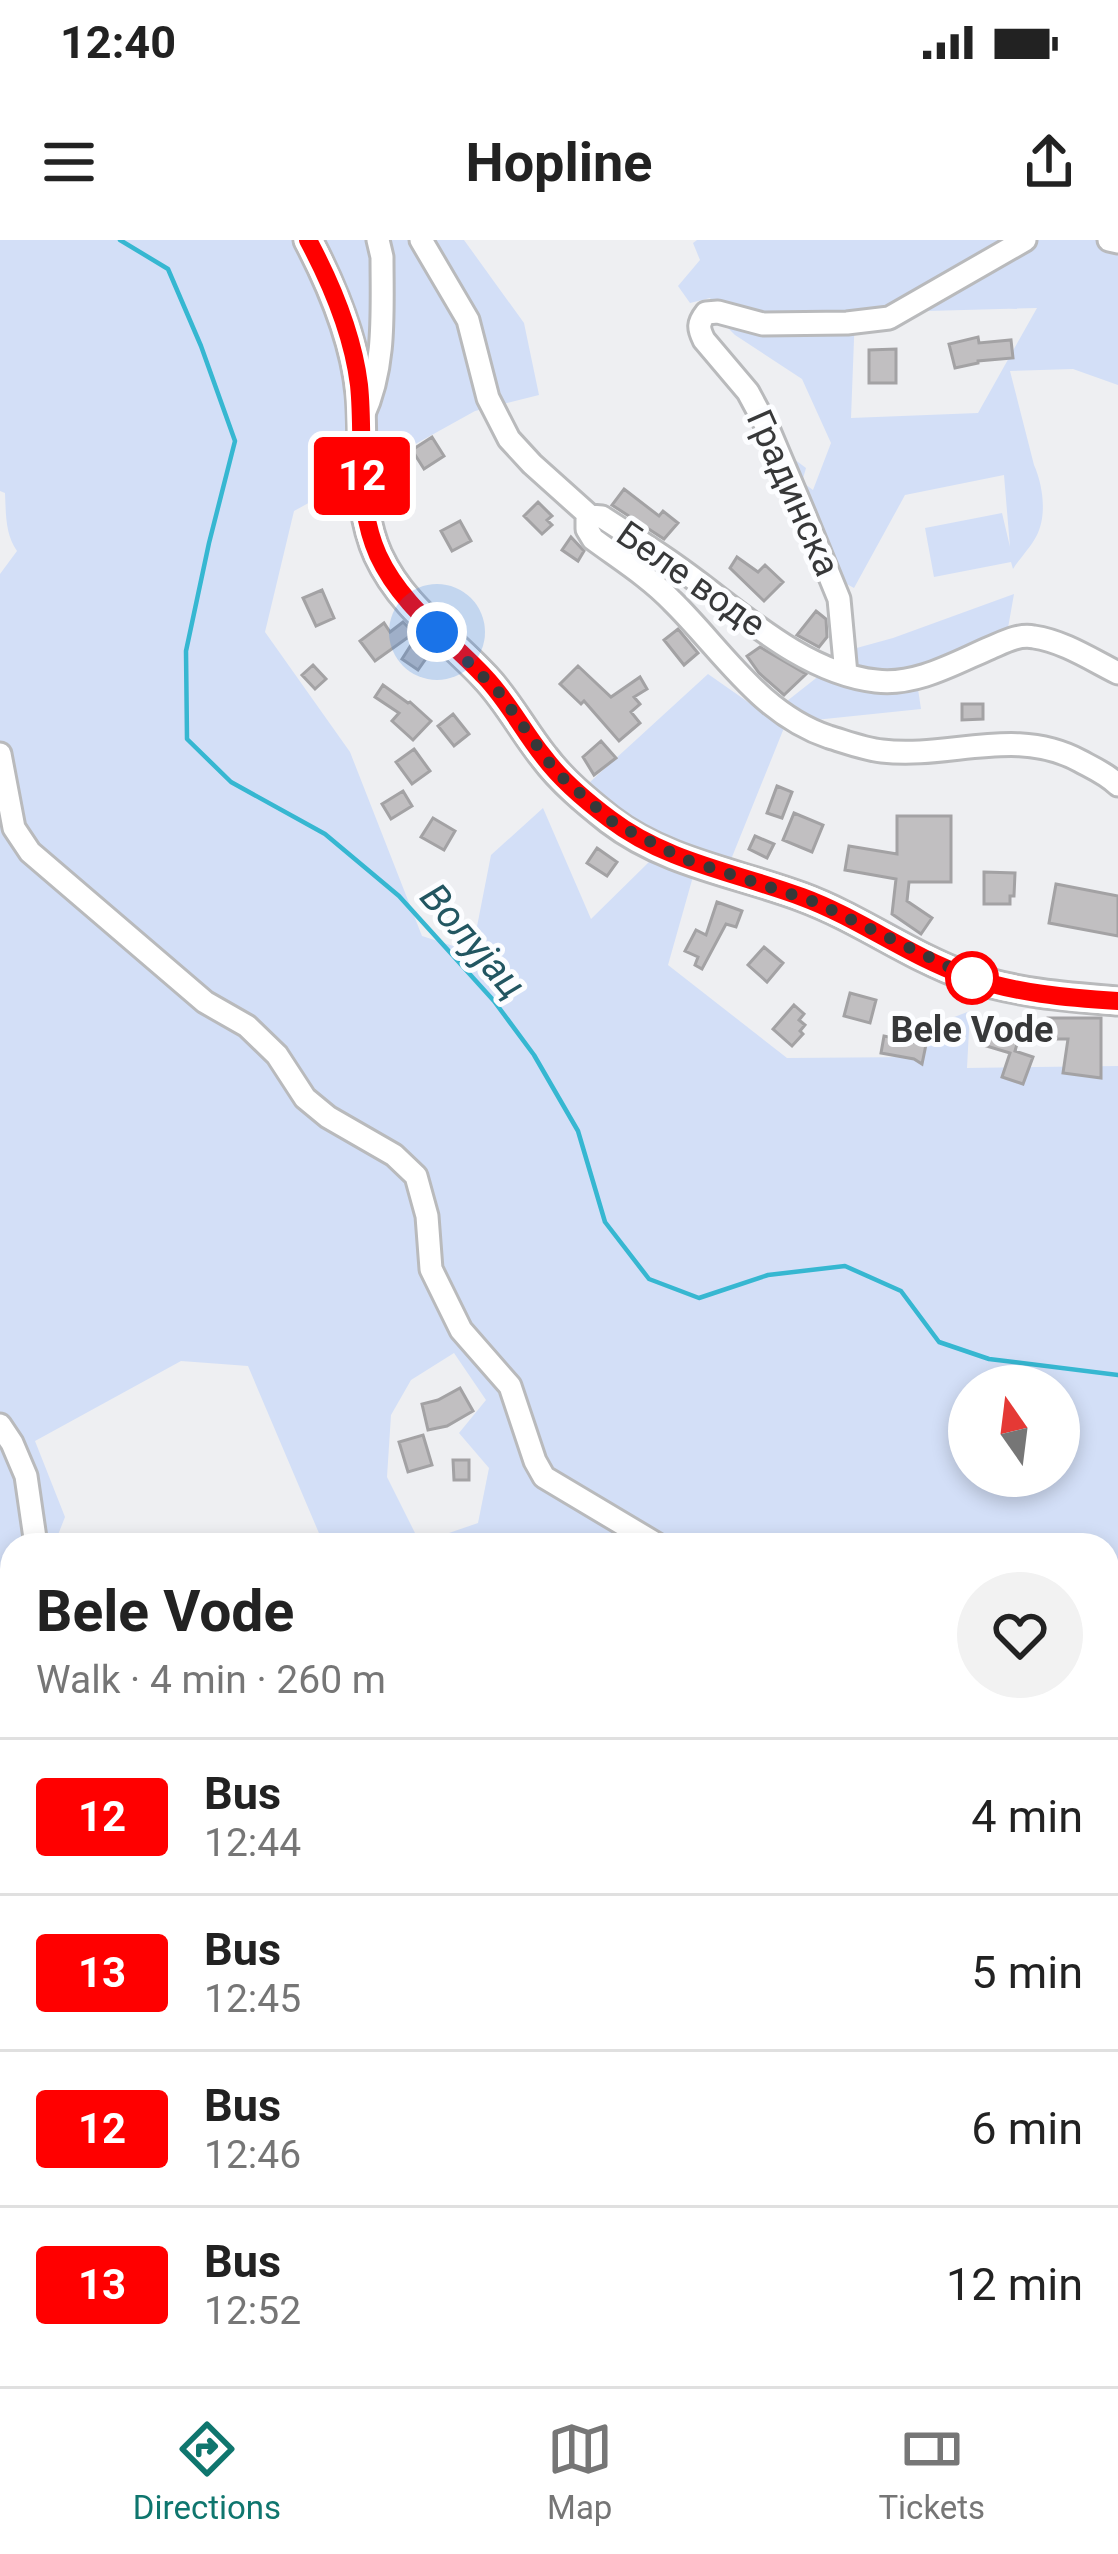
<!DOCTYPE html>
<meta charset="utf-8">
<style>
:root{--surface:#fff;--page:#f2f2f2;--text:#222;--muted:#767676;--line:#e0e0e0;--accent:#0f766e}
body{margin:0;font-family:Roboto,sans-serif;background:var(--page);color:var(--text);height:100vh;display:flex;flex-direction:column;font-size:45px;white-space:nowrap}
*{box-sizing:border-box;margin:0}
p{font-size:39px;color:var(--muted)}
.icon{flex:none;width:66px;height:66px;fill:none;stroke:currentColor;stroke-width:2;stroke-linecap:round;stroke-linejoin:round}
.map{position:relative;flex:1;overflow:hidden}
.details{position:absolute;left:0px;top:1293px;width:1119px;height:855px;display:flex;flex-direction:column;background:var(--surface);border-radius:36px 36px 0 0;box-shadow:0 6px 18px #0003}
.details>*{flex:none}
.badge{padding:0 24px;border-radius:9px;font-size:42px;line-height:78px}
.needle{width:78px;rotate:346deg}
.controls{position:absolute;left:948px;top:1125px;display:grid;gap:24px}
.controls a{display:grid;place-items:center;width:132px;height:132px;border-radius:50%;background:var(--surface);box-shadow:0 6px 18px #0003;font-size:60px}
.you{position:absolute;width:60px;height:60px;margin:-30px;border:9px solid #fff;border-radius:50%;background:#1a73e8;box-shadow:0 0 0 18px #1a73e833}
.map>.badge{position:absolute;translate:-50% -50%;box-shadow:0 0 0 6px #fff}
.round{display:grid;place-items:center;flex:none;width:126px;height:126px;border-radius:63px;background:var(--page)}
.headline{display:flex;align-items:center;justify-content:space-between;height:204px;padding:0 36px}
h1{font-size:57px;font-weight:700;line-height:90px}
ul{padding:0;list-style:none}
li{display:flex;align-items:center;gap:36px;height:156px;padding:0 36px;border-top:3px solid var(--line)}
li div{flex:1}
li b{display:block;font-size:45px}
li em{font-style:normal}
li .badge{min-width:132px;font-weight:700;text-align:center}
.status{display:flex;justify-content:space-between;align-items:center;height:84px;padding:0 60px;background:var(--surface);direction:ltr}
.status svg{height:33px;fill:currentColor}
header{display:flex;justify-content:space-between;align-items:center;height:156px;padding:0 36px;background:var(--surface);font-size:54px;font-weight:700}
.tabs{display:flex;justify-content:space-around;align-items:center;height:168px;border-top:3px solid var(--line);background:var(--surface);font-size:33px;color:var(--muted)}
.tabs a{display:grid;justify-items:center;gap:6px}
.tabs .active{color:var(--accent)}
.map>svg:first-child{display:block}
.green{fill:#d3dff7;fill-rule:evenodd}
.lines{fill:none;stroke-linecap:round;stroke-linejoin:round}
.stream{stroke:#36b7d1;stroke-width:4.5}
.building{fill:#c1bfc1;stroke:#a3a2a4;stroke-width:3}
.minor-casing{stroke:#b9babc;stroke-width:27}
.major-casing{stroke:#b9babc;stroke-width:33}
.minor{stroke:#fff;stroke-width:21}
.major{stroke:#fff;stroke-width:27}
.line-casing{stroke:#fff;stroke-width:27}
.line{stroke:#f00;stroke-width:18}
.walk{stroke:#373839;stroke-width:12;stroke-dasharray:0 21.6}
.stop-dot{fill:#fff;stroke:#f00;stroke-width:6}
.labels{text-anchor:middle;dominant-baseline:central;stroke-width:10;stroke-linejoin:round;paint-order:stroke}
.street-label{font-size:36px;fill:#373839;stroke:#fcfdff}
.stop-label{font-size:36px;font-weight:bold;fill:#373839;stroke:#fcfdff}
.water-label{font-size:39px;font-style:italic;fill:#225661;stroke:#fcfdff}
</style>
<div class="status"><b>12:40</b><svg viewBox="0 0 49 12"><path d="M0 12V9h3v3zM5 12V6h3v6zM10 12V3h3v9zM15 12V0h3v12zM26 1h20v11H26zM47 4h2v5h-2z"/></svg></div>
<header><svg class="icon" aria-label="menu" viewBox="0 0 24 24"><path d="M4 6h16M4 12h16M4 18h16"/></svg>Hopline<svg class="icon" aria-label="share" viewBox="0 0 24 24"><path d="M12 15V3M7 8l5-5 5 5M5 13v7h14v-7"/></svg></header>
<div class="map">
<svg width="1118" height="2146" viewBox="0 0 1118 2146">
<rect width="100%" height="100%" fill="#eeeff2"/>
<path class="green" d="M0 0H293L325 63 351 147 354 238 294 271 265 392 350 512 422 696 472 712 491 615 543 568 591 679 650 621 590 542 708 434 768 476 853 409 893 398 1014 354 1008 388 915 429 921 469 786 483 732 617 694 633 668 725 787 818 918 817 928 787 970 771 967 828 1118 826V1580H1107V1305H324L248 1126 181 1121 35 1201 65 1277 54 1305H12V2136H1107V1948L1118 1921V2146H0V334L17 311C5 294 6 273 5 253L0 251ZM454 1113 486 1160 459 1193 489 1228 478 1283 420 1303 387 1237 391 1175 411 1140ZM969 1146H1059V1236H969Z
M316 0H464L524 83 539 155 475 171 374 227Z
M697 0H1118V145L1073 129 1010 131 1034 225C1043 245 1047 275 1037 295 1031 307 1020 318 1013 329L1011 322 934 337 925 288 1002 273 1010 307 1004 235 905 255 854 348 841 341 790 216 806 228 802 242 813 250 831 203 802 139 735 95 726 86 710 58 690 63 678 46 700 20 693 3ZM1037 68 978 173 851 178 855 73Z"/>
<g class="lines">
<path class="stream" d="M120 0 168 29 201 106 235 201 209 303 186 411 187 499 231 542 325 594 399 656 494 761 534 815 578 891 605 982 649 1039 699 1058 768 1035 845 1026 901 1051 939 1102 989 1119 1118 1135"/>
</g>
<path class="building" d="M978 97 979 103 1011 100 1013 118 978 121V123L955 128 949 104Z
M896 109V143H869V110Z
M432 197 444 216 424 229 412 210Z
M624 249 659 276 663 271 678 283 664 299 612 265Z
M538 262 552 276 547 280 552 285 542 294 524 276Z
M460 281 471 301 452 311 441 291Z
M571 297 584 311 578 321 562 310Z
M737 317 758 332 765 325 783 342 764 361 730 328Z
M322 350 334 378 316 386 303 358Z
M816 371 826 379 827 397 819 407 797 395Z
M403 382 414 393 375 421 360 401 384 383 390 392Z
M678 389 698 413 684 425 664 400Z
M411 405 427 417 418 430 402 419Z
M760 407 806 434 784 455 759 433 747 416Z
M313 425 326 439 315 449 302 435Z
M578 426 611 457 640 437 647 449 634 457 640 464 631 472 640 483 619 501 584 461 581 464 560 444Z
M383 445 408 463 410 462 431 481 413 500 392 481 399 473 375 457Z
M962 464H983V479L962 480Z
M453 474 469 494 454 506 438 486Z
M601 501 616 518 594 535 583 517Z
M414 509 430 531 412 544 396 522Z
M777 546 792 552 782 578 767 573Z
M403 551 412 566 391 579 382 564Z
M794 573 823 585 812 612 783 600Z
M897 576H951V642H909L907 661 932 678 921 694 892 674 896 639 845 630 849 606 897 614Z
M433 578 455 591 444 610 421 597Z
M755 596 774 604 767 618 749 609Z
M597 608 617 622 607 636 587 623Z
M984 632 1015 633 1014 656H1010V664H984Z
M1056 644 1118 656V696L1049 683Z
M717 662 742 671 736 687 726 684 702 729 695 725 698 717 685 711 696 690 706 695Z
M764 707 783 723 767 742 748 725Z
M850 753 876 760 870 783 844 776Z
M794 765 804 774 799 780 805 785 800 791 803 794 792 806 773 789Z
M1048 778H1101V838L1063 833 1068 799H1048Z
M990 781 1013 788 1012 795 1019 797 1015 811 1033 817 1023 844 1002 837 1010 813 983 805Z
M915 793 928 795 922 824 914 819 881 813 884 796 913 802Z
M460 1148 473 1171 447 1186 428 1190 422 1164 438 1160Z
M423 1195 432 1225 408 1232 399 1202Z
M453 1220H469V1240H454Z"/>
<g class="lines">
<defs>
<path id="minor" d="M421 0 468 80 488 158 509 199 532 224 590 276
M1109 0 1118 2
M363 176C386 127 382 71 382 17L378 0
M1118 433C1092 420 1063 401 1034 397 1018 394 1004 402 990 408 955 423 916 446 876 441 802 433 737 369 679 328 654 310 628 294 602 277L590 276 587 279V289L593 299C620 319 649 337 672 361 722 410 760 474 829 497 846 502 864 509 882 511 950 519 1015 486 1080 521 1093 528 1107 534 1118 545
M846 434 839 359 803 271 770 193 748 152 704 100C698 88 698 83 706 73L718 72 763 84 847 83 889 78 1025 0
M0 514 14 588 30 612 205 762 247 786 277 815 305 858 328 877 394 915 416 936 427 976 431 1029 461 1090 510 1146 535 1221 544 1237 658 1305
M0 1185 12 1203 26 1236 36 1305
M1107 1410 1118 1413
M1107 1594H1118"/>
<path id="major" d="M308 0C332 46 355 102 360 154 365 208 355 264 378 315 402 367 447 396 485 437 508 461 523 491 544 517 562 541 586 561 610 580 666 623 738 633 802 657 859 678 910 716 966 736 1014 753 1068 757 1118 761"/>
</defs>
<use href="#minor" class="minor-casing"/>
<use href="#major" class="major-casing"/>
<use href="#minor" class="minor"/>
<use href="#major" class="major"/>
</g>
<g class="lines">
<defs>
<path id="line" d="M308 0C331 43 353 96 359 145 365 202 354 261 378 315 402 367 447 396 485 437 508 461 523 491 544 517 562 541 586 561 610 579 666 622 738 633 802 657 859 678 909 716 966 736 1014 753 1068 758 1118 761"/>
</defs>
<use href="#line" class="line-casing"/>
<use href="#line" class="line"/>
<path class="walk" d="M437 392 498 451 556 532 614 583 684 619 815 662 972 738"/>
</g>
<circle class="stop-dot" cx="972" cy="738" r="24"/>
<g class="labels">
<g class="street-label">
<text transform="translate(793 253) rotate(66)">Градинска</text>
<text transform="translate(691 339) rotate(35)">Беле воде</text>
</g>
<g class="stop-label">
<text x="972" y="790">Bele Vode</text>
</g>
<g class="water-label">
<text transform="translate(473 701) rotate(49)">Волујац</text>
</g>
</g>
</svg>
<div class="controls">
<a><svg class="needle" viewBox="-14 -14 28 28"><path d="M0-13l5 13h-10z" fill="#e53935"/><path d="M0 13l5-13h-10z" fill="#767676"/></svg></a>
</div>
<div class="you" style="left:437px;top:392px"></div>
<b class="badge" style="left:362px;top:236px;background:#f00;color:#fff">12</b>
<section class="details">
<div class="headline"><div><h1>Bele Vode</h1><p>Walk · 4 min · 260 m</p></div><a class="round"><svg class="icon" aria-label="heart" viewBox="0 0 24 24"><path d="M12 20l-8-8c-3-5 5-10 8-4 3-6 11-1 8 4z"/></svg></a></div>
<ul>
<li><span class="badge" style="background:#f00;color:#fff">12</span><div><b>Bus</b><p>12:44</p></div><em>4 min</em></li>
<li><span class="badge" style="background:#f00;color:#fff">13</span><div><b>Bus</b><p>12:45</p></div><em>5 min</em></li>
<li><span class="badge" style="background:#f00;color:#fff">12</span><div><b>Bus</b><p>12:46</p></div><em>6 min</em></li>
<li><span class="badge" style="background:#f00;color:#fff">13</span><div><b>Bus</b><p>12:52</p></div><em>12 min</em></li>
</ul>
</section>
</div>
<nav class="tabs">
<a class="active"><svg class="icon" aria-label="directions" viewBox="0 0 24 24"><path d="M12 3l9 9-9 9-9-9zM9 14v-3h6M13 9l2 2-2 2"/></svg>Directions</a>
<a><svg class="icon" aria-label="map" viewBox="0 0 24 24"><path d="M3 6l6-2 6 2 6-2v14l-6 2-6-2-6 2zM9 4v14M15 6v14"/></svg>Map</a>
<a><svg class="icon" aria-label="tickets" viewBox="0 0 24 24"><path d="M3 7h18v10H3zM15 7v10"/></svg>Tickets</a>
</nav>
